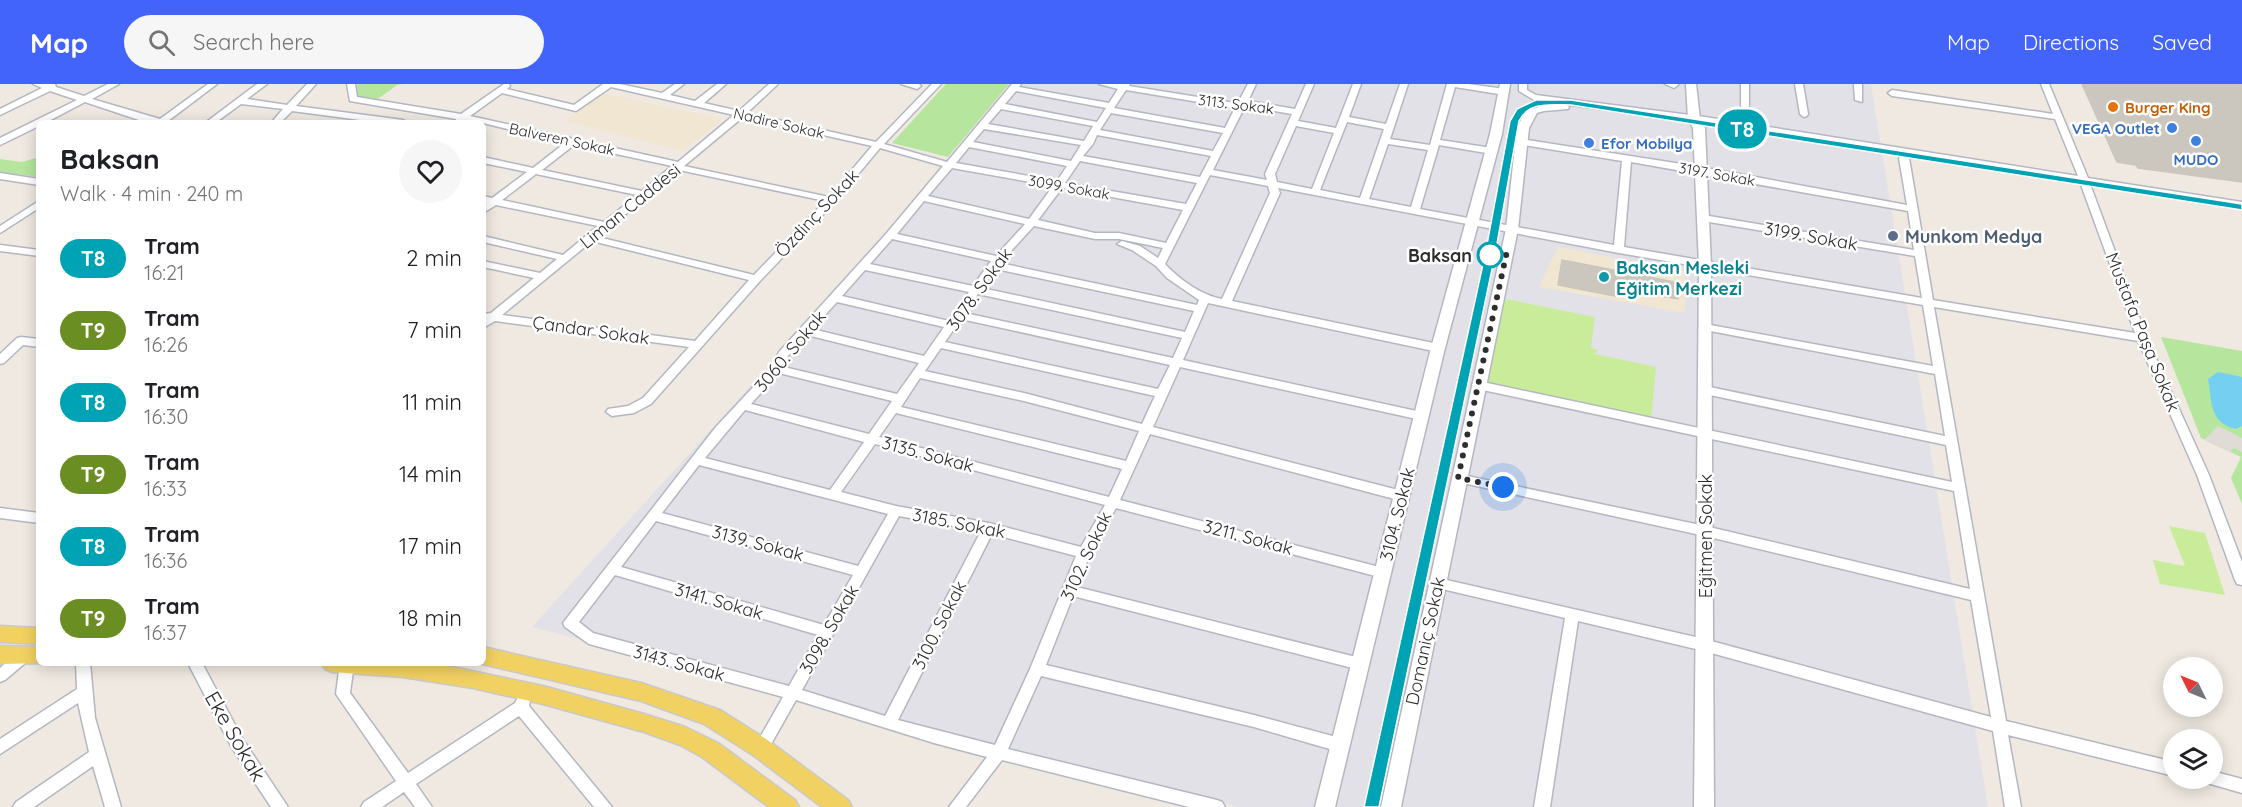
<!DOCTYPE html>
<meta charset="utf-8">
<style>
:root{--surface:#fff;--page:#f6f6f6;--text:#202124;--muted:#757577;--accent:#4264fb}
body{margin:0;font-family:Quicksand,sans-serif;background:var(--page);color:var(--text);height:100vh;display:flex;flex-direction:column;font-size:22px;white-space:nowrap}
*{box-sizing:border-box;margin:0}
p{font-size:20px;color:var(--muted)}
.icon{flex:none;width:33px;height:33px;fill:none;stroke:currentColor;stroke-width:2;stroke-linecap:round;stroke-linejoin:round}
.map{position:relative;flex:1;overflow:hidden}
.panel{position:absolute;left:36px;top:36px;width:450px;height:546px;display:flex;flex-direction:column;background:var(--surface);border-radius:9px;box-shadow:0 3px 15px #0003}
.panel>*{flex:none}
.badge{padding:0 12px;border-radius:20px;font-size:21px;line-height:39px}
.needle{width:39px;rotate:313deg}
.tools{position:absolute;left:2163px;top:573px;display:grid;gap:12px}
.tools a{display:grid;place-items:center;width:60px;height:60px;border-radius:50%;background:var(--surface);box-shadow:0 3px 15px #0003;font-size:30px}
.you{position:absolute;width:30px;height:30px;margin:-15px;border:4px solid #fff;border-radius:50%;background:#1a73e8;box-shadow:0 0 0 9px #1a73e833}
.map>.badge{position:absolute;translate:-50% -50%;box-shadow:0 0 0 3px #fff}
.round{display:grid;place-items:center;flex:none;width:63px;height:63px;border-radius:32px;background:var(--page)}
.head{display:flex;align-items:center;justify-content:space-between;height:102px;padding:0 24px}
h1{font-size:28px;font-weight:700;line-height:45px}
ul{padding:0;list-style:none}
li{display:flex;align-items:center;gap:18px;height:72px;padding:0 24px}
li div{flex:1}
li b{display:block;font-size:22px}
li em{font-style:normal}
li .badge{min-width:66px;font-weight:700;text-align:center}
header{display:flex;align-items:center;gap:36px;box-sizing:border-box;height:84px;padding:0 30px;background:var(--accent);color:#fff}
header strong{font-size:28px}
nav{display:flex;gap:33px;margin-inline-start:auto;font-size:21px}
.search{width:420px;height:54px;background:var(--page);display:flex;align-items:center;gap:15px;box-sizing:border-box;padding:0 21px;border-radius:33px;color:var(--muted);font-size:22px}
.map>svg:first-child{display:block}
.industrial{fill:#e3e1e8}
.education{fill:#f0e6d1}
.green{fill:#b6e59e}
.pitch{fill:#c9ec9a}
.plaza{fill:#dfdcd8}
.water{fill:#75cff0}
.building{fill:#cbc7bf;stroke:#cbc5ba;stroke-width:1.5}
.lines{fill:none;stroke-linecap:round;stroke-linejoin:round}
.minor-casing{stroke:#b4b7c1;stroke-width:3}
.tertiary-casing{stroke:#b4b7c1;stroke-width:3}
.primary-casing{stroke:#c9c9c9;stroke-width:3}
.minor{fill:#fff;fill-rule:evenodd}
.tertiary{fill:#fff;fill-rule:evenodd}
.primary{fill:#f2d163;fill-rule:evenodd}
.tram{stroke:#a3a6b8;stroke-width:1.5}
.line{fill:#00a3b4;stroke:#fff;stroke-width:1.5}
.walk{stroke:#2e2e2e;stroke-width:6;stroke-dasharray:0 10.8}
.food-dot{fill:#e8710a;stroke:#fff;stroke-width:2}
.shop-dot{fill:#3f7fe0;stroke:#fff;stroke-width:2}
.service-dot{fill:#5c6f8a;stroke:#fff;stroke-width:2}
.stop-dot{fill:#fff;stroke:#00a3b4;stroke-width:3}
.culture-dot{fill:#0f9aa8;stroke:#fff;stroke-width:2}
.labels{text-anchor:middle;dominant-baseline:central;stroke-width:5;stroke-linejoin:round;paint-order:stroke}
.far-street-label{font-size:15px;fill:#2e2e2e;stroke:#fff}
.far-food-label{font-size:15px;font-weight:bold;fill:#c56008;stroke:#fff;text-anchor:start}
.far-shop-label{font-size:15px;font-weight:bold;fill:#366cbe;stroke:#fff;text-anchor:end}
.street-label{font-size:18px;fill:#2e2e2e;stroke:#fff}
.service-label{font-size:18px;font-weight:bold;fill:#4e5e75;stroke:#fff;text-anchor:start}
.stop-label{font-size:18px;font-weight:bold;fill:#2e2e2e;stroke:#fff;text-anchor:end}
.culture-label{font-size:18px;font-weight:bold;fill:#0d838f;stroke:#fff;text-anchor:start}
.near-street-label{font-size:21px;fill:#2e2e2e;stroke:#fff}
</style>
<header>
<strong>Map</strong>
<div class="search"><svg class="icon" aria-label="search" viewBox="0 0 24 24"><circle cx="10" cy="10" r="6"/><path d="M15 15l6 6"/></svg>Search here</div>
<nav><a>Map</a><a>Directions</a><a>Saved</a></nav>
</header>
<div class="map">
<svg width="2242" height="723" viewBox="0 0 2242 723">
<rect width="100%" height="100%" fill="#efe9e1"/>
<path class="industrial" d="M1018 0H1871L1988 723H1239L532 543 953 79Z"/>
<path class="education" d="M602 9 723 35 683 67 565 37Z
M1558 163 1685 187V229L1539 203Z"/>
<path class="green" d="M357 0H403L397 1 375 17 356 13Z
M946 0H1009L948 73 892 59Z
M39 73V93L0 88V75L22 78Z
M2161 253 2242 267V420L2231 394 2241 373 2201 354Z"/>
<path class="pitch" d="M1506 215 1595 233 1591 264 1598 266 1595 270 1656 283 1651 336 1485 302 1495 246Z
M2169 442 2205 449 2225 511 2160 500 2153 476 2185 482Z"/>
<path class="plaza" d="M2218 342 2242 354V368L2234 364 2230 368 2204 356Z"/>
<path class="water" d="M2218 288 2242 293V342L2236 345C2209 339 2212 317 2208 295Z"/>
<path class="building" d="M2082 0H2242V98L2138 84 2136 81 2117 78Z
M1562 176 1680 199 1678 215 1616 205 1615 212 1558 201Z"/>
<g class="lines">
<defs>
<path id="minor" d="M33 0H55L56 3 84 12 108 0H119L92 15 160 35 208 0H217L168 37 169 39 142 37 85 18 45 39H39V42L0 61V54L77 16 50 7 0 31V25L42 4Z
M257 0H267L247 15 287 21 307 0H316L296 22 403 36 407 39H383L292 27 280 39H271L283 25 241 20 215 39H205Z
M347 0H355L357 13 461 30 504 0H509L510 2 507 5 574 21 603 0H620L662 9 675 0H684L670 11 695 17 717 0H726L704 19 739 27 769 0H778L747 29 876 58 932 0H941L884 60 947 78 1012 0H1021L1019 3 1109 19 1118 5 1099 0H1130L1129 2 1235 19 1239 17 1248 0H1256L1248 17 1295 25 1306 0H1314L1298 37 1336 44 1353 0H1361L1349 33 1386 40 1400 0H1408L1390 55 1430 61 1447 0H1468L1505 5 1509 8 1505 11 1455 3 1440 56 1492 64 1497 67 1492 70 1439 61 1420 125 1614 161 1622 77 1518 60V56L1521 55 1701 83 1907 121 1899 74 1904 71 1909 74 1933 216 2135 249 2080 98 1705 39 1534 16 1519 7V0H1527V6L1536 11 1705 33 2078 92 2055 35 1892 12 1888 9 1892 6 2053 30 2041 0H2049L2088 94 2242 118V124L2090 100 2147 254 2209 391 2242 478V501L2237 500 2235 496 2197 391 2138 257 1934 223 2006 637 2174 678V692L2008 651 2021 723H2005L1993 647 1704 567 1578 537 1550 723H1534L1565 534 1438 504 1433 503 1431 499 1433 495 1438 494 1704 555 1991 633 1971 516 1705 452 1458 398 1452 394 1458 390 1705 442 1970 505 1954 407 1478 305 1474 304 1472 301 1474 298 1478 297 1952 398 1946 361 1705 310 1699 306 1705 302 1945 352 1935 290 1705 246 1700 243 1705 240 1933 282 1923 221 1619 169 1278 104 1280 109 1232 217 1438 260 1444 264 1438 268 1208 219 1183 276 1421 328 1427 332 1421 336 1180 283 1153 343 1402 407 1406 409 1408 412 1406 415 1402 417 1150 350 1120 416 1383 484 1388 485 1390 489 1388 493 1383 494 1116 424 1090 470 1077 503 1360 574 1365 576 1367 580 1365 584 1360 586 1073 512 1046 581 1254 631 1340 654 1345 656 1347 661 1345 666 1340 668 1254 643 1041 592 1008 665 1217 716 1222 718 1225 723H1189L1002 676 966 723H949L987 673 934 659 796 616 766 669 761 671 756 669 754 664 783 613 589 560 565 543 563 539 715 344 772 283 779 268 886 150 943 82 880 64 835 118 760 197 651 320 634 329 612 332 606 328 608 325 628 322 643 314 689 263 495 237 483 244V230L491 229 534 194 483 183V177L540 189 557 175 483 158V152L563 171 598 142 496 121 483 129V121L487 119 483 118V112L492 114 527 88 483 79V73L533 84 565 59 483 39 464 36 456 38V35L350 17ZM611 3 734 31 678 78 470 32 502 9 576 27ZM1126 6 1235 24 1225 44 1114 24ZM1016 7 1106 24 1097 38 1005 20ZM1245 22 1292 30 1265 90 1267 96 1213 86ZM1001 25 1093 42 1084 57 988 40ZM1111 29 1223 49 1213 67 1100 46ZM743 33 872 62 829 113 684 82ZM1347 38 1384 45 1360 114 1320 106ZM1296 42 1334 49 1312 105 1277 98 1275 90ZM984 45 1081 61 1071 77 973 58ZM1097 51 1211 72 1200 93 1083 72 1093 60ZM1388 60 1428 66 1411 123 1369 115ZM574 61 672 82 642 107 542 86ZM969 63 1067 82 1057 97 956 79ZM1080 77 1197 99 1186 120 1065 99ZM1631 78 1908 127 1914 166 1703 131 1698 134 1703 137 1915 172 1922 214 1624 163ZM952 84 1053 102 1029 135 928 112ZM679 86 825 117 754 191 598 153ZM536 90 637 111 604 138 502 116ZM1210 91 1268 102 1270 109 1222 215C1201 211 1180 196 1165 180ZM1062 104 1183 126 1166 159 1119 149H1095L1038 136ZM924 117 1025 140 996 172 897 150ZM1034 142 1095 155H1119L1163 164 1158 174 1140 162 1122 157 1117 160 1132 166 1156 182 1167 194 1199 216 1197 221 1000 179ZM892 155 991 177 973 202 870 180ZM592 157 749 196 695 257 502 231ZM996 185 1194 227 1185 248 982 204ZM865 186 969 208 949 237 842 212ZM978 210 1182 254 1173 274 965 229ZM837 218 944 243 924 272 812 245ZM961 235 1170 281 1158 305 945 258ZM807 251 919 279 897 310 784 283 788 272ZM941 264 1155 312 1142 340 1024 309 925 287ZM779 289 892 317 869 350 751 320ZM920 294 1024 317 1139 347 1126 377 901 323ZM745 326 864 358 830 406 705 374ZM896 329 1122 385 1109 413 879 353ZM875 360 1105 421 1081 463 989 439 896 422 841 408ZM699 381 888 430 858 482 662 429ZM899 432 981 447 885 632 802 606ZM656 437 853 491 824 541 621 483ZM992 450 1076 472 1030 585 995 661 898 636ZM615 491 818 551 789 602 593 549 579 538Z
M901 0H919L921 2 917 5Z
M1665 0H1678V1L1674 4Z
M1741 0H1749V22L1745 25 1741 22Z
M1795 0H1803L1808 30 1807 32 1804 33 1800 30Z
M1854 0H1862V18L1855 16Z
M1565 20 1569 23 1568 25 1544 27 1533 30 1529 27 1543 21Z
M0 89 39 95V101L0 95Z
M39 117V124L0 149V142Z
M0 161 39 166V172L0 167Z
M21 253 39 255V263L23 261 4 279 0 280V270L17 254Z
M0 424 39 429V439L0 434Z
M25 565 30 567 32 571 30 575 5 596 0 598V584L20 567Z
M76 579H90L95 634 121 723H105L93 682 34 723H13L16 718 89 668 78 619 0 670V655L77 605Z
M188 579H202L242 654 288 723H271L232 664Z
M340 579H354L350 609 408 689 515 619 518 613 523 611 528 613 530 617 529 622 612 723H594L519 632 416 700 432 723H415L404 708 382 723H361L364 718 396 697 336 610Z
M2212 687 2242 695V709L2207 699 2205 694H2212Z"/>
<path id="tertiary" d="M1500 0H1510L1502 50 1445 264 1335 723H1315L1431 264 1490 50Z
M1686 0H1696L1700 35 1705 44 1711 181 1714 723H1694L1699 181 1693 44 1688 35Z
M1533 24 1538 27 1529 44 1518 145 1401 723H1381L1506 145 1517 44 1524 30Z"/>
<path id="primary" d="M0 542 39 544V560L0 558Z
M0 562 39 563V579H44L0 580Z
M483 563 641 599 720 626 769 657 848 716 852 723H822L753 671 704 640 641 617 478 579H483Z
M321 579 438 580 543 602 644 630 685 643 718 659 795 716 799 723H769L702 673 680 661 644 648 543 620 473 604 403 593 332 588 325 585Z"/>
</defs>
<use href="#minor" class="minor-casing"/>
<use href="#tertiary" class="tertiary-casing"/>
<use href="#primary" class="primary-casing"/>
<use href="#minor" class="minor"/>
<use href="#tertiary" class="tertiary"/>
<use href="#primary" class="primary"/>
<path class="tram" d="M1372 723 1490 171 1514 37C1526 16 1549 16 1571 19L2242 123"/>
</g>
<path class="line" d="M1536 16H1571L2242 120V126L1571 21C1551 21 1529 17 1519 37L1495 171 1379 723H1364L1485 171 1510 37 1517 25Z"/>
<g class="lines">
<path class="walk" d="M1490 171 1507 167 1458 394 1503 403"/>
</g>
<circle class="food-dot" cx="2113" cy="23" r="6"/>
<g class="shop-dot">
<circle cx="2172" cy="44" r="6"/>
<circle cx="2196" cy="57" r="6"/>
<circle cx="1589" cy="59" r="6"/>
</g>
<circle class="service-dot" cx="1893" cy="152" r="6"/>
<circle class="stop-dot" cx="1490" cy="171" r="12"/>
<circle class="culture-dot" cx="1604" cy="193" r="6"/>
<g class="labels">
<g class="far-street-label">
<text transform="translate(1236 20) rotate(7)">3113. Sokak</text>
<text transform="translate(779 39) rotate(13)">Nadire Sokak</text>
<text transform="translate(562 55) rotate(12)">Balveren Sokak</text>
<text transform="translate(1717 90) rotate(10)">3197. Sokak</text>
<text transform="translate(1069 103) rotate(10)">3099. Sokak</text>
</g>
<g class="far-food-label">
<text x="2125" y="23">Burger King</text>
</g>
<g class="far-shop-label">
<text x="2160" y="44">VEGA Outlet</text>
<text x="1601" y="59" text-anchor="start">Efor Mobilya</text>
<text x="2196" y="75" text-anchor="middle">MUDO</text>
</g>
<g class="street-label">
<text transform="translate(630 122) rotate(-39)">Liman Caddesi</text>
<text transform="translate(817 129) rotate(-47)">Özdinç Sokak</text>
<text transform="translate(1811 152) rotate(10)">3199. Sokak</text>
<text transform="translate(979 205) rotate(-54)">3078. Sokak</text>
<text transform="translate(591 246) rotate(8)">Çandar Sokak</text>
<text transform="translate(2143 248) rotate(68)">Mustafa Paşa Sokak</text>
<text transform="translate(790 267) rotate(-50)">3060. Sokak</text>
<text transform="translate(928 370) rotate(15)">3135. Sokak</text>
<text transform="translate(1397 430) rotate(-76)">3104. Sokak</text>
<text transform="translate(959 439) rotate(11)">3185. Sokak</text>
<text transform="translate(1705 452) rotate(-90)">Eğitmen Sokak</text>
<text transform="translate(1248 453) rotate(15)">3211. Sokak</text>
<text transform="translate(758 459) rotate(15)">3139. Sokak</text>
<text transform="translate(1086 472) rotate(-65)">3102. Sokak</text>
<text transform="translate(719 517) rotate(16)">3141. Sokak</text>
<text transform="translate(939 541) rotate(-63)">3100. Sokak</text>
<text transform="translate(829 545) rotate(-60)">3098. Sokak</text>
<text transform="translate(1425 557) rotate(-78)">Domaniç Sokak</text>
<text transform="translate(679 579) rotate(15)">3143. Sokak</text>
</g>
<g class="service-label">
<text x="1905" y="152">Munkom Medya</text>
</g>
<g class="stop-label">
<text x="1472" y="171">Baksan</text>
</g>
<g class="culture-label">
<text x="1616" y="183">Baksan Mesleki<tspan x="1616" dy="21">Eğitim Merkezi</tspan></text>
</g>
<g class="near-street-label">
<text transform="translate(236 652) rotate(60)">Eke Sokak</text>
</g>
</g>
</svg>
<div class="tools">
<a><svg class="needle" viewBox="-14 -14 28 28"><path d="M0-13l5 13h-10z" fill="#e53935"/><path d="M0 13l5-13h-10z" fill="#757577"/></svg></a>
<a><svg class="icon" aria-label="layers" viewBox="0 0 24 24"><path d="M12 4l9 5-9 5-9-5zM3 14l9 5 9-5"/></svg></a>
</div>
<div class="you" style="left:1503px;top:403px"></div>
<b class="badge" style="left:1742px;top:45px;background:#00a3b4;color:#fff">T8</b>
<section class="panel">
<div class="head"><div><h1>Baksan</h1><p>Walk · 4 min · 240 m</p></div><a class="round"><svg class="icon" aria-label="heart" viewBox="0 0 24 24"><path d="M12 20l-8-8c-3-5 5-10 8-4 3-6 11-1 8 4z"/></svg></a></div>
<ul>
<li><span class="badge" style="background:#00a3b4;color:#fff">T8</span><div><b>Tram</b><p>16:21</p></div><em>2 min</em></li>
<li><span class="badge" style="background:#6b8e23;color:#fff">T9</span><div><b>Tram</b><p>16:26</p></div><em>7 min</em></li>
<li><span class="badge" style="background:#00a3b4;color:#fff">T8</span><div><b>Tram</b><p>16:30</p></div><em>11 min</em></li>
<li><span class="badge" style="background:#6b8e23;color:#fff">T9</span><div><b>Tram</b><p>16:33</p></div><em>14 min</em></li>
<li><span class="badge" style="background:#00a3b4;color:#fff">T8</span><div><b>Tram</b><p>16:36</p></div><em>17 min</em></li>
<li><span class="badge" style="background:#6b8e23;color:#fff">T9</span><div><b>Tram</b><p>16:37</p></div><em>18 min</em></li>
</ul>
</section>
</div>
